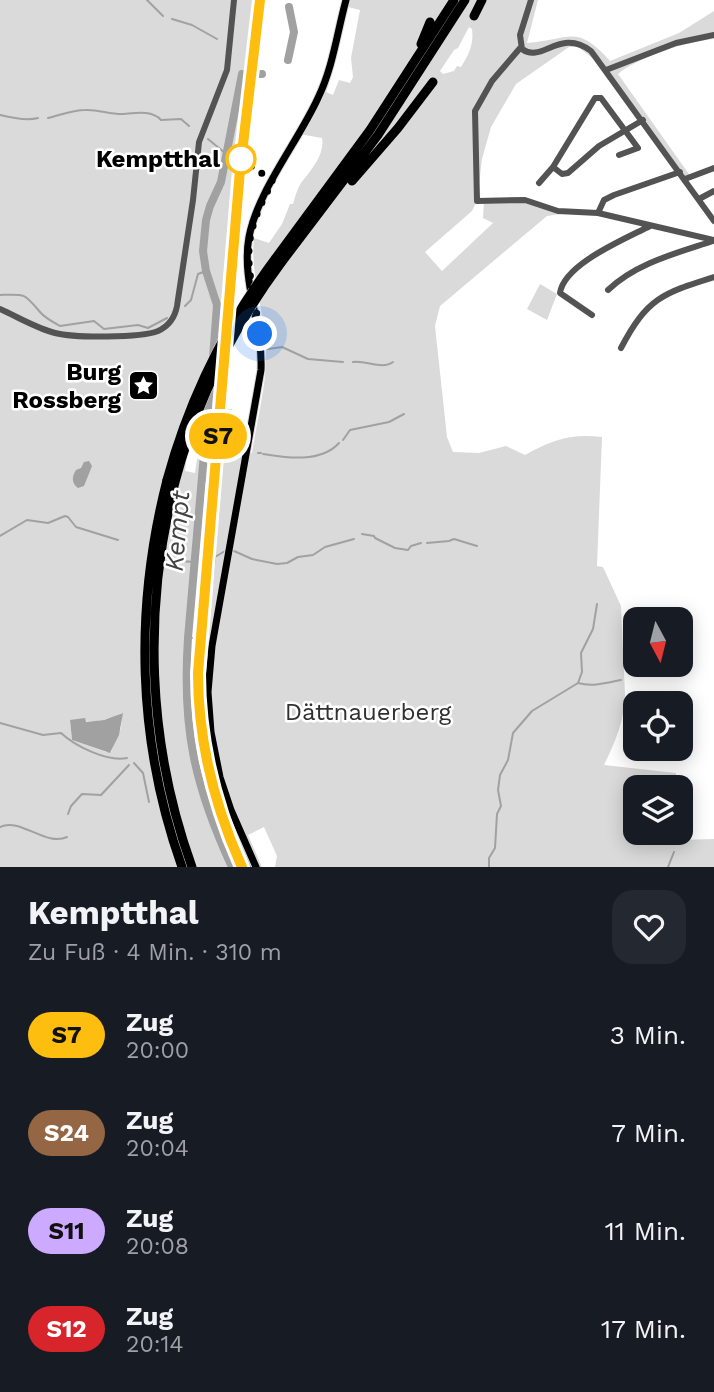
<!DOCTYPE html>
<html lang="de">
<meta charset="utf-8">
<style>
:root{--surface:#171b24;--page:#242831;--text:#f1f3f6;--muted:#9ea1a6}
body{margin:0;font-family:"Work Sans",sans-serif;background:var(--page);color:var(--text);height:100vh;display:flex;flex-direction:column;font-size:26px;white-space:nowrap}
*{box-sizing:border-box;margin:0}
p{font-size:23px;color:var(--muted)}
.icon{flex:none;width:38px;height:38px;fill:none;stroke:currentColor;stroke-width:2;stroke-linecap:round;stroke-linejoin:round}
.map{position:relative;height:867px;overflow:hidden}
.panel{display:flex;flex-direction:column;background:var(--surface);flex:1}
.panel>*{flex:none}
.badge{padding:0 14px;border-radius:23px;font-size:24px;line-height:46px}
.needle{width:46px;rotate:173deg}
.fabs{position:absolute;left:623px;top:607px;display:grid;gap:14px}
.fabs a{display:grid;place-items:center;width:70px;height:70px;border-radius:14px;background:var(--surface);box-shadow:0 4px 18px #0003;font-size:35px}
.you{position:absolute;width:35px;height:35px;margin:-18px;border:5px solid #fff;border-radius:50%;background:#1a73e8;box-shadow:0 0 0 10px #1a73e833}
.map>.badge{position:absolute;translate:-50% -50%;box-shadow:0 0 0 4px #fff}
.round{display:grid;place-items:center;flex:none;width:74px;height:74px;border-radius:21px;background:var(--page)}
.summary{display:flex;align-items:center;justify-content:space-between;height:119px;padding:0 28px}
h1{font-size:33px;font-weight:700;line-height:52px}
ul{padding:0;list-style:none}
li{display:flex;align-items:center;gap:21px;height:98px;padding:0 28px}
li div{flex:1}
li b{display:block;font-size:26px}
li em{font-style:normal}
li .badge{min-width:77px;font-weight:700;text-align:center}
.map>svg:first-child{display:block}
.green{fill:#dadada;fill-rule:evenodd}
.water{fill:#a1a1a1}
.lines{fill:none;stroke-linecap:round;stroke-linejoin:round}
.stream{stroke:#a1a1a1;stroke-width:2}
.river{stroke:#a1a1a1;stroke-width:8}
.major-casing{stroke:#dbdbdb;stroke-width:9}
.highway-casing{stroke:#dbdbdb;stroke-width:10}
.minor{stroke:#535353;stroke-width:6}
.major{stroke:#000;stroke-width:7}
.highway{stroke:#000;stroke-width:9}
.rail-casing{stroke:#000;stroke-width:4.5}
.rail{stroke:#fff;stroke-width:2;stroke-dasharray:5;stroke-linecap:butt}
.highway-bridge-casing{stroke:#dbdbdb;stroke-width:10;stroke-linecap:butt}
.highway-bridge{stroke:#000;stroke-width:9}
.line-casing{stroke:#fff;stroke-width:16}
.line{stroke:#febe10;stroke-width:10}
.walk{stroke:#000;stroke-width:7;stroke-dasharray:0 12.6}
.stop-dot{fill:#fff;stroke:#febe10;stroke-width:3.5}
.labels{text-anchor:middle;dominant-baseline:central;stroke-width:5;stroke-linejoin:round;paint-order:stroke}
.stop-label{font-size:24px;font-weight:bold;fill:#000;stroke:#fff;text-anchor:end}
.poi-label{font-size:24px;font-weight:bold;fill:#000;stroke:#fff;text-anchor:end}
.park-label{font-size:24px;fill:#313131;stroke:#fff}
.water-label{font-size:26px;font-style:italic;fill:#424242;stroke:#fff}
</style>
<div class="map">
<svg width="714" height="867" viewBox="0 0 714 867">
<rect width="100%" height="100%" fill="#fff"/>
<path class="green" d="M0 0H254C249 47 246 93 240 140 238 157 229 170 234 187L223 280 225 289 227 290 208 482 199 481 196 560 188 677 189 715 196 757 195 778 214 834 230 867H0ZM192 417 203 418 195 473 185 471ZM122 713 121 728 111 752H106L72 740 70 720C88 723 106 722 122 713Z
M346 0H538L527 43C570 40 576 23 610 61L679 33 714 11V39C688 41 638 57 618 74L691 177 685 179 595 60 578 47H569L516 84 491 127 482 159 477 201 472 211 425 252 442 271 493 223 483 218 484 201 525 200 561 214 547 216 440 306 435 326 447 437 453 452 479 453 506 446 525 455C551 440 572 433 602 437L597 566 603 567 621 606 625 694C625 719 615 743 604 765L676 773V787L635 788V833H676L677 840 714 839V867H275L277 856 264 827 248 835 262 867H256L229 805 211 732V646L207 645 228 409H232L228 449 252 453C257 419 267 385 266 351 265 312 250 277 254 238L269 243 282 224 290 204H293C295 197 297 189 301 183 311 170 325 155 322 138L299 134 326 79 330 80 326 92 333 95 339 80 350 83 353 77 351 58 360 10 344 6ZM469 27 472 29C474 44 469 54 461 67L457 66 454 71 443 74 440 71 454 50 458 48Z
M540 284 557 294 547 320 527 309Z"/>
<path class="water" d="M89 461 92 466 84 486 78 488C71 483 72 476 76 470L81 468 84 462Z
M123 713 119 735 110 753 72 740 70 720 85 718 86 722 104 720Z"/>
<g class="lines">
<path class="stream" d="M147 0 163 16
M172 19 192 25 217 39
M0 115C12 118 27 121 38 118
M48 118C61 115 72 110 85 110 98 109 111 115 124 114 136 113 152 110 161 120L181 119 189 126
M208 139 225 153
M0 295C26 294 24 293 40 312 45 318 53 322 60 326L94 321 104 329 138 325 148 328 167 318
M185 306 191 300 198 274 206 271
M268 349 282 347 308 359 343 362
M353 362C366 360 382 370 393 362
M343 440 350 430 389 422 404 414
M258 453H261
M263 454C287 458 321 463 339 443
M362 534 374 536 375 538 395 548 408 550 411 546 421 543
M0 536 27 520 48 523 65 516 68 517 76 527 118 540
M427 543 449 541 454 539 477 546
M234 551 252 559 277 564 287 563 298 557 313 555 325 547 354 539
M179 561 195 562
M188 638H192
M206 639 215 557 225 551
M578 683 582 672 581 653 593 629 597 604
M0 723 43 735 61 733C75 746 107 762 127 758
M134 763 143 773 149 802
M68 814 71 806 82 794 101 795 129 765
M231 824 251 867
M0 827C20 817 46 847 67 837
M489 867V858L495 848 497 814 501 806 498 790 500 775 508 760 513 733 532 711 578 683C593 687 606 683 621 680
M668 867 674 852"/>
<path class="river" d="M288 60 294 32 289 7
M258 74H262
M213 358 217 305 206 271 203 251 206 220 210 206 221 182 242 74
M210 385 188 638C182 728 194 785 232 867"/>
<defs>
<path id="major" d="M256 867 231 810 220 777 211 732 208 692 212 646 261 370C263 325 241 281 249 237 258 190 298 142 318 98 333 67 337 33 346 0"/>
<path id="highway" d="M474 16 482 0
M421 44 430 22
M352 181 398 128 433 82
M275 259 370 130 454 0
M281 263 378 135 465 0
M167 480C134 609 137 741 182 867
M175 482C143 610 147 742 192 867"/>
</defs>
<use href="#major" class="major-casing"/>
<use href="#highway" class="highway-casing"/>
<path class="minor" d="M531 0 520 35 522 49C542 64 560 27 591 51L714 221
M521 47 492 81 475 111 477 201 525 200 558 211 598 213 714 240
M606 70 676 43 714 35
M553 167 562 174 568 173 599 146 643 120
M685 179 714 168
M539 183 553 167 595 98H601L638 148 619 155
M699 199 714 191
M598 213 604 200 614 195 680 172
M608 290C636 263 677 253 713 241
M0 309C18 317 36 328 55 333 74 338 141 338 158 331 169 326 175 317 177 306L193 200 199 142 227 70 234 0
M592 315 560 293C564 264 625 239 650 226
M621 348C647 298 663 293 714 277"/>
<use href="#major" class="major"/>
<use href="#highway" class="highway"/>
<defs>
<path id="rail" d="M242 867C213 803 196 736 198 665L240 170 260 0"/>
</defs>
<use href="#rail" class="rail-casing"/>
<use href="#rail" class="rail"/>
<defs>
<path id="highway-bridge" d="M167 480C189 399 225 326 275 259
M175 482C196 402 232 329 281 263"/>
</defs>
<use href="#highway-bridge" class="highway-bridge-casing"/>
<use href="#highway-bridge" class="highway-bridge"/>
</g>
<g class="lines">
<defs>
<path id="line" d="M242 867C214 805 198 741 198 673L240 170 260 0"/>
</defs>
<use href="#line" class="line-casing"/>
<use href="#line" class="line"/>
<path class="walk" d="M241 159 273 181C236 247 250 265 260 334"/>
</g>
<defs>
<symbol id="sight-square" viewBox="-11 -11 22 22"><rect x="-9" y="-9" width="18" height="18" rx="4" fill="#000" stroke="#fff"/><path d="M0-6L1.8-2.2L6-1.7L2.9 1.2L3.7 5.4L0 3.3L-3.7 5.4L-2.9 1.2L-6-1.7L-1.8-2.2Z" fill="#fff"/></symbol>
</defs>
<g fill-rule="evenodd">
<use href="#sight-square" x="126" y="368" width="35" height="35"/>
</g>
<circle class="stop-dot" cx="241" cy="159" r="14"/>
<g class="labels">
<g class="stop-label">
<text x="220" y="159">Kemptthal</text>
</g>
<g class="poi-label">
<text x="121" y="372">Burg<tspan x="121" dy="28">Rossberg</tspan></text>
</g>
<g class="park-label">
<text x="368" y="712">Dättnauerberg</text>
</g>
<g class="water-label">
<text transform="translate(177 531) rotate(-85)">Kempt</text>
</g>
</g>
</svg>
<div class="fabs">
<a><svg class="needle" viewBox="-14 -14 28 28"><path d="M0-13l5 13h-10z" fill="#e53935"/><path d="M0 13l5-13h-10z" fill="#9ea1a6"/></svg></a>
<a><svg class="icon" aria-label="locate" viewBox="0 0 24 24"><circle cx="12" cy="12" r="6"/><path d="M12 2v4M12 18v4M2 12h4M18 12h4"/></svg></a>
<a><svg class="icon" aria-label="layers" viewBox="0 0 24 24"><path d="M12 4l9 5-9 5-9-5zM3 14l9 5 9-5"/></svg></a>
</div>
<div class="you" style="left:260px;top:334px"></div>
<b class="badge" style="left:218px;top:436px;background:#febe10;color:#111">S7</b>
</div>
<section class="panel">
<div class="summary"><div><h1>Kemptthal</h1><p>Zu Fuß · 4 Min. · 310 m</p></div><a class="round"><svg class="icon" aria-label="heart" viewBox="0 0 24 24"><path d="M12 20l-8-8c-3-5 5-10 8-4 3-6 11-1 8 4z"/></svg></a></div>
<ul>
<li><span class="badge" style="background:#febe10;color:#111">S7</span><div><b>Zug</b><p>20:00</p></div><em>3 Min.</em></li>
<li><span class="badge" style="background:#946644;color:#fff">S24</span><div><b>Zug</b><p>20:04</p></div><em>7 Min.</em></li>
<li><span class="badge" style="background:#caf;color:#111">S11</span><div><b>Zug</b><p>20:08</p></div><em>11 Min.</em></li>
<li><span class="badge" style="background:#d8242b;color:#fff">S12</span><div><b>Zug</b><p>20:14</p></div><em>17 Min.</em></li>
</ul>
</section>
